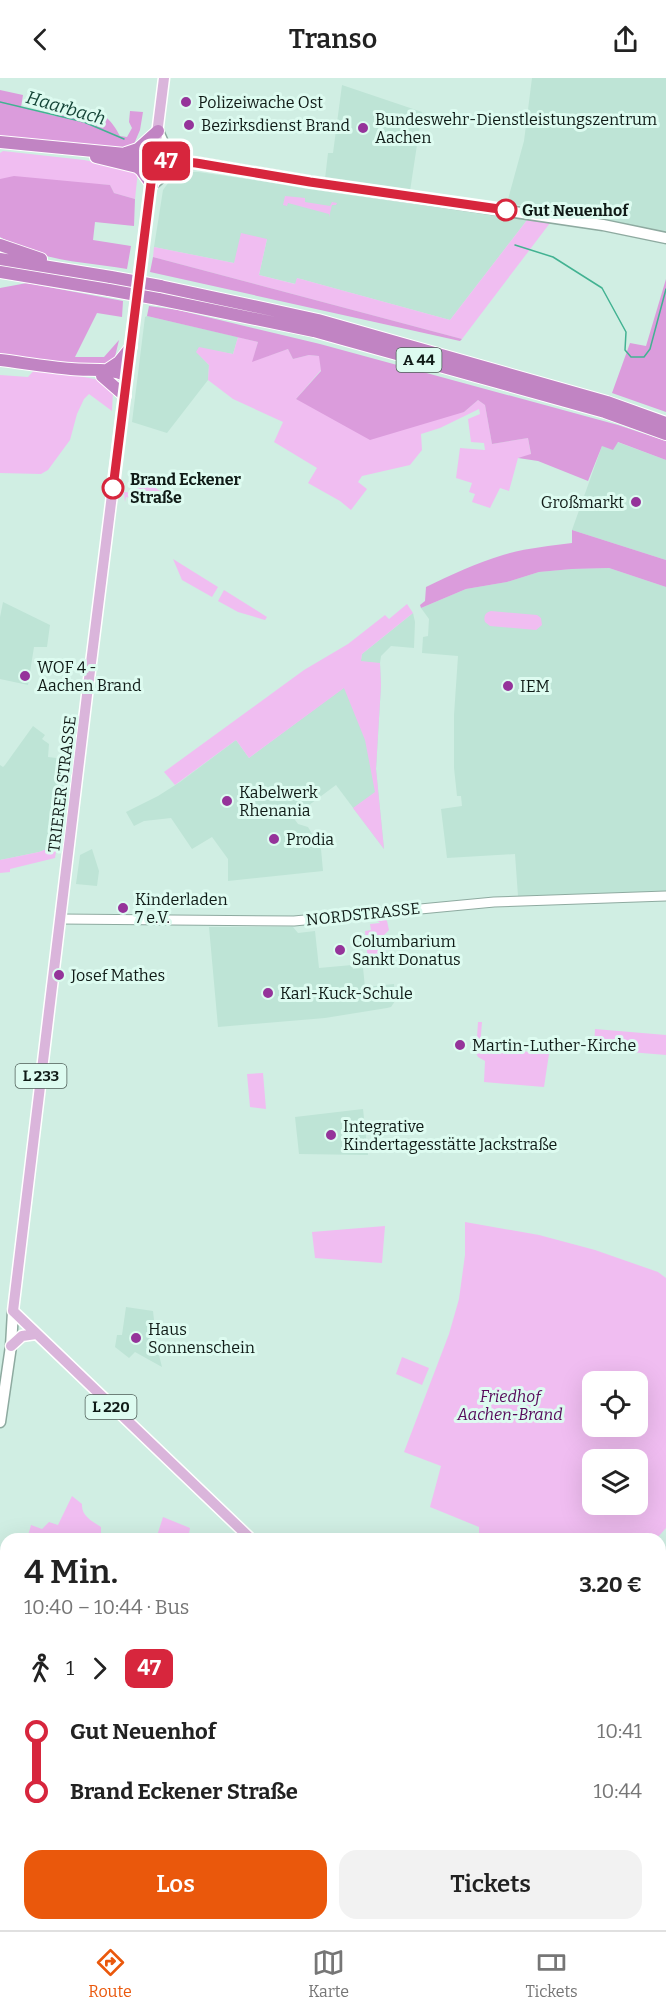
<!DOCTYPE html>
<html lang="de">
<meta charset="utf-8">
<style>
:root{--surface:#fff;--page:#f2f2f2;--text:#222;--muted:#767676;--line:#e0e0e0;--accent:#ea580c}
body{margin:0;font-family:Bitter,serif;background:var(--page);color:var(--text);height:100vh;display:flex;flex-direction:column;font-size:22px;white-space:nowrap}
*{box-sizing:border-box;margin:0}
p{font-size:20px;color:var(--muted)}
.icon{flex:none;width:33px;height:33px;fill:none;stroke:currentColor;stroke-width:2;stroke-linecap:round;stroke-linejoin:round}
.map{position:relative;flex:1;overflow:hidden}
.side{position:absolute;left:0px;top:1455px;width:666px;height:398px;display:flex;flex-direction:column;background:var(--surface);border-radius:18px 18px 0 0;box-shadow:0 6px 24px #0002}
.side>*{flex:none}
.badge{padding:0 12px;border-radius:9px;font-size:21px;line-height:39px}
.fabs{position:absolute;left:582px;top:1293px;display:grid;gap:12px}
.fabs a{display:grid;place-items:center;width:66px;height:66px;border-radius:12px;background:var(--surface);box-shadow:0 6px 24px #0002;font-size:30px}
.map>.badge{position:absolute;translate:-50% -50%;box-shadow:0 0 0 3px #fff}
.legs{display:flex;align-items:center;gap:9px;height:66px;padding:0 24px;font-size:20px}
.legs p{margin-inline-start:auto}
.overview{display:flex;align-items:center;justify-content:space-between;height:102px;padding:0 24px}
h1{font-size:33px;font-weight:600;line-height:45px}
.primary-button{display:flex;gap:12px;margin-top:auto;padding:12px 24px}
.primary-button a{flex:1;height:69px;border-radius:18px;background:var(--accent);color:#fff;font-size:24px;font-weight:600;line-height:69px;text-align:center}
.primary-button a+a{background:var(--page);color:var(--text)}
ul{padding:0 24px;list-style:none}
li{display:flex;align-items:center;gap:21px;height:60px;font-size:22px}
li i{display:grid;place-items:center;width:9px;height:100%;margin:0 8px;background:currentColor}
li i::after{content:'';width:15px;height:15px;margin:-8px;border:4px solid;border-radius:50%;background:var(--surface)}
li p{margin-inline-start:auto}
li:first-child i{background:linear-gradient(#0000 50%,currentColor 0)}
li:last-child i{background:linear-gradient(currentColor 50%,#0000 0)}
header{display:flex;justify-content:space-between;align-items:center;height:78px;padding:0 24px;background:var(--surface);font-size:27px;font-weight:600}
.menu{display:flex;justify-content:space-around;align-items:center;height:84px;border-top:2px solid var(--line);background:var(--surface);font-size:16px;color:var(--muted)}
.menu a{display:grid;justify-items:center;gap:3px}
.menu .active{color:var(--accent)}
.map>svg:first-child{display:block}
.built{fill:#bee4d6}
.green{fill:#f0bdf1;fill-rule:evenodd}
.forest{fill:#db9cdc}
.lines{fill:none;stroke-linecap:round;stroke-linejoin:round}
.stream{stroke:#42b292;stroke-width:1.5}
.tertiary-casing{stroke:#8eaaa0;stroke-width:11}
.secondary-casing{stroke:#8eaaa0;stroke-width:13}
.primary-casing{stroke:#fff;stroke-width:13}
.motorway-casing{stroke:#fff;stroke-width:14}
.tertiary{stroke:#fff;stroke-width:9}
.secondary{stroke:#fff;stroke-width:10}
.primary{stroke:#dab5db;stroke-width:10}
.motorway{stroke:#c184c3;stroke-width:12}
.motorway-bridge-casing{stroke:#fff;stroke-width:14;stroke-linecap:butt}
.motorway-bridge{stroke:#c184c3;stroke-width:12}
.line-1-casing{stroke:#fff;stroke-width:14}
.line-1{stroke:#d7263d;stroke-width:9}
.poi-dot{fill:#95339a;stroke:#ddfbf0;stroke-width:2}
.stop-1-dot{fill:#fff;stroke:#d7263d;stroke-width:3}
.labels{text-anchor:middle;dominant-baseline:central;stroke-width:6;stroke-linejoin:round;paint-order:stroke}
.shield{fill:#ddfbf0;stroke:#4e5e58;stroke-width:1.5}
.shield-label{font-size:15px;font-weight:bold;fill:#101b17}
.poi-label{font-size:16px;fill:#101b17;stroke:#ddfbf0;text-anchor:start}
.stop-label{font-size:16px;font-weight:bold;fill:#101b17;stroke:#ddfbf0;text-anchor:start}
.street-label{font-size:16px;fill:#101b17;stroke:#ddfbf0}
.park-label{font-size:16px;font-style:italic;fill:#570a5b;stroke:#ddfbf0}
.water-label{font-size:18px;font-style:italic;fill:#144437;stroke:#ddfbf0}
</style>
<header><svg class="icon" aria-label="back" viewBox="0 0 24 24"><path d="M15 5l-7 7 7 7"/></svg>Transo<svg class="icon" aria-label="share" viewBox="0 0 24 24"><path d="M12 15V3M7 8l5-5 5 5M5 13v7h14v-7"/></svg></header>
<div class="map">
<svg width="666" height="1852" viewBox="0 0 666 1852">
<rect width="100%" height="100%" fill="#d0eee3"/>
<path class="built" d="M532 0H666V153L507 125 524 63Z
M342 7 422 34 410 113 325 101 328 75H333Z
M181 94H198L254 102 527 142 450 242 297 200 296 206 259 197 267 161 234 185 154 169 163 112 174 97Z
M147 238 238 259 233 276 199 270 197 274 209 287 208 302 167 355 132 344 145 239Z
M617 364 666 382V482L572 452 602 368Z
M609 490 666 509V813L518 818 515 776 447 780 441 731 462 728 461 718H457L454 690V637L458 578 422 575 423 559 428 558 429 541 421 530 466 511 507 504 539 494 572 491Z
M3 524 50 547 47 569H34L28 607 0 601V539Z
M413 535 415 544 414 570 391 568 381 578 380 585 381 607 376 691 384 771 336 707 293 739 298 746 308 749 321 771 323 793 228 803V781L212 759 192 771 171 740 144 743 134 748 126 734 158 718 180 704 236 662 249 680 358 599 362 576Z
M33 648 45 657 42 661 49 666 48 679 73 682 64 766 39 774 0 782V687L3 689 5 687Z
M92 771 99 793 97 808 76 806 80 777Z
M209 849H293L298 855 315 853 319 890 352 887 353 891 363 890 365 909 394 906 395 923 391 929 387 930 325 940 218 949Z
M363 1031 368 1077 299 1076 295 1039Z
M126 1229 153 1233 157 1269 162 1289 135 1274 129 1280 115 1269 117 1257H122Z"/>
<path class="green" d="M3 73 84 82 138 93 135 121 114 115 110 107 0 101V75Z
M285 118 305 120V124L330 128 332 124 337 125 336 127H332L329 139V136L288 125 287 128 283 127Z
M527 142 550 145 462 261 153 179 154 169 234 185 241 155 267 161 259 197 295 206 297 200 450 242Z
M238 259 258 264 253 283 288 271 293 281 309 277 320 278 321 292 296 321 464 334 478 322 485 327 492 366 528 360 531 377 518 380 509 413 500 410 490 430 472 424 475 416 469 414 472 405 456 400 460 370 485 372 484 365 471 364 468 341 480 336 479 331 440 350 421 356 422 372 410 387 362 398 358 404 367 411 351 432 340 423 308 405 317 390 274 364 283 344 233 321 208 302 209 287 196 274 199 269 233 276Z
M36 290 105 303 113 313 112 333 89 316 84 321 77 336 70 362 48 392 41 396 0 395V297L28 299Z
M135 402 147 404 163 415 161 417 157 415 152 422 126 419 125 424 124 414 134 415Z
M173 481 218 509 212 519 182 502Z
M224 512 267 539 265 542 238 534 218 523Z
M407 526 413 535 362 576 361 583 380 585 381 607 376 691 384 771 353 730 375 714 365 662 344 610 249 680 236 662 175 707 164 694 304 592 348 566 385 537 389 541Z
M491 533 537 537 541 540 542 547 536 552 490 548 485 544C483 538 486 534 491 533Z
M57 767 55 780 10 791V794L0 795V782L39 774Z
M384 840 387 843 389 852 384 857 387 882 368 884 365 853 371 852 370 846 380 845 376 841Z
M478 944H482L480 969 549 976 544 1009 484 1004 485 983 478 979 476 975Z
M595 951 666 957V977L594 971Z
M263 995 266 1031 250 1029 247 996Z
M465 1144 539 1157 595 1172 658 1194 666 1200V1450L657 1460 651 1455 647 1461H479V1449L430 1429 441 1388 404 1374 449 1256 459 1221 465 1177ZM592 1304H638V1348H592ZM592 1382H638V1426H592Z
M385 1148 382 1185 315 1180 312 1154Z
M402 1279 429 1290 422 1307 396 1296Z
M72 1418 82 1426C81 1438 92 1443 101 1449V1459L107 1461H27L31 1447 42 1451 49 1444 58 1447Z
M163 1439 190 1450 188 1461H156Z
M0 1675 6 1676 5 1789H0Z
M55 1847H115L116 1850 140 1847 141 1852H50Z"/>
<path class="forest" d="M0 12 23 17 21 29 55 38 56 26 65 28 82 36 86 30C104 35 111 41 120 58L127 59 132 50 129 44 130 33 143 34 140 52 134 66 124 70 0 61Z
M14 98 110 107 114 115 135 121 134 148 95 144 93 162 131 168 127 191C85 184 37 183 0 159V101Z
M153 179 462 261 460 263 150 194Z
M666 201V334L612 315 630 265 646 268Z
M27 205 123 223 122 239 97 235 75 279H104L119 262 114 283 105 289 82 288 0 276V210Z
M149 228 178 232 320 266 618 347 666 363V382L618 364 613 372 602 368 588 403 538 383 518 380 531 376 528 360 492 366 485 327 478 322 464 334 370 362 296 321 321 293 319 278 309 277 293 281 288 271 252 284 258 264 147 238Z
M572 452 666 482V509L609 490 572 491 539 494 507 504 466 511 421 530 420 527 425 523 426 509C451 497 476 485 503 477 526 470 549 468 572 465Z
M6 1788V1846L55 1847 50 1852H0V1827L3 1825 0 1815V1789Z"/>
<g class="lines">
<path class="stream" d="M0 24 84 44 124 61
M515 167 553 179 602 210 626 254 625 272 631 279H644L650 271 666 211
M0 1829 6 1822"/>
<defs>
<path id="tertiary" d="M60 841 294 843 494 824 666 818
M660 1596 666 1591"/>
<path id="secondary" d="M158 53 165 69 185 84
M154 81 196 85 310 104 603 147 666 160
M152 107 167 94 185 84
M0 1344 11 1268 13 1233"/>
<path id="primary" d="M164 0 87 617 13 1233 251 1461
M11 1268 22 1258 36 1256
M660 1845 666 1850"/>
<path id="motorway" d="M0 64 125 76 154 81
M126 75 138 71 158 53
M96 79 137 89 141 92 152 107
M0 167 41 181
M0 181 111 199
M0 194 109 212
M160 208 318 242 607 324 666 345
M158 221 314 253 605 334 666 356
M0 282C24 285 47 289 71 291 90 293 109 289 127 298
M107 292 119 284 131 269
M102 298 125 318"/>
</defs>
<use href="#tertiary" class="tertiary-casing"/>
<use href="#secondary" class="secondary-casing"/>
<use href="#primary" class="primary-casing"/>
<use href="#motorway" class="motorway-casing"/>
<use href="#tertiary" class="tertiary"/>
<use href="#secondary" class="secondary"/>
<use href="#primary" class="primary"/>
<use href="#motorway" class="motorway"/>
<defs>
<path id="motorway-bridge" d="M111 199 160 208
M109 212 158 221"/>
</defs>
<use href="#motorway-bridge" class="motorway-bridge-casing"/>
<use href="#motorway-bridge" class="motorway-bridge"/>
</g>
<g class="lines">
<defs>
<path id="line-1" d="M113 410 154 81 196 85 310 104 506 132"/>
</defs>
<use href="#line-1" class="line-1-casing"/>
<use href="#line-1" class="line-1"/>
</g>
<g class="poi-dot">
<circle cx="186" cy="24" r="6"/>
<circle cx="189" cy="47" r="6"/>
<circle cx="363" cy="50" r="6"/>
<circle cx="636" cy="424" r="6"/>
<circle cx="25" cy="598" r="6"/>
<circle cx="508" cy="608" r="6"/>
<circle cx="227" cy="723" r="6"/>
<circle cx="274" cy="761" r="6"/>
<circle cx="123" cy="830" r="6"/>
<circle cx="340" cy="872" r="6"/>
<circle cx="59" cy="897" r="6"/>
<circle cx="268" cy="915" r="6"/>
<circle cx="460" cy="967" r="6"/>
<circle cx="331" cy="1057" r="6"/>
<circle cx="136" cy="1260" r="6"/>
</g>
<g class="stop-1-dot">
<circle cx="506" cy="132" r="10"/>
<circle cx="113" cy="410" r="10"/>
</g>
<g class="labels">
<g class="shield">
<rect x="396.5" y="270" width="45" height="24" rx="4.5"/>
<rect x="15.5" y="986" width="51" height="24" rx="4.5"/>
<rect x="85.5" y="1317" width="51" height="24" rx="4.5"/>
</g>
<g class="shield-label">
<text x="419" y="282">A 44</text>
<text x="41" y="998">L 233</text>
<text x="111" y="1329">L 220</text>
</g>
<g class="poi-label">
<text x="198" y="24">Polizeiwache Ost</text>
<text x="375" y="41">Bundeswehr-Dienstleistungszentrum<tspan x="375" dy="18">Aachen</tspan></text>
<text x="201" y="47">Bezirksdienst Brand</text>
<text x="624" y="424" text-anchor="end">Großmarkt</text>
<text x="37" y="589">WOF 4 -<tspan x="37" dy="18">Aachen Brand</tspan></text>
<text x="520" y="608">IEM</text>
<text x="239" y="714">Kabelwerk<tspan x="239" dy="18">Rhenania</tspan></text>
<text x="286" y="761">Prodia</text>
<text x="135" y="821">Kinderladen<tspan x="135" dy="18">7 e.V.</tspan></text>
<text x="352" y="863">Columbarium<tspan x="352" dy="18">Sankt Donatus</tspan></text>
<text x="71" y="897">Josef Mathes</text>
<text x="280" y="915">Karl-Kuck-Schule</text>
<text x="472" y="967">Martin-Luther-Kirche</text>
<text x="343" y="1048">Integrative<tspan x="343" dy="18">Kindertagesstätte Jackstraße</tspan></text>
<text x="148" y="1251">Haus<tspan x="148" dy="18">Sonnenschein</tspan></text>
</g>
<g class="stop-label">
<text x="522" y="132">Gut Neuenhof</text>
<text x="130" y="401">Brand Eckener<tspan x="130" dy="18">Straße</tspan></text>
</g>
<g class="street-label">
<text transform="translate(62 706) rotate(-83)">TRIERER STRASSE</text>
<text transform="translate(363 836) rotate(-6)">NORDSTRASSE</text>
</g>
<g class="park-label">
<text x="510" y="1318">Friedhof<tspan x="510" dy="18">Aachen-Brand</tspan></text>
</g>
<g class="water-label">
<text transform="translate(66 30) rotate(16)">Haarbach</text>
</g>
</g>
</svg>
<div class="fabs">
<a><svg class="icon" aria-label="locate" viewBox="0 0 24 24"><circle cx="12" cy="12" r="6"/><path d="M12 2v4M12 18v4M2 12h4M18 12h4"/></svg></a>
<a><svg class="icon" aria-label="layers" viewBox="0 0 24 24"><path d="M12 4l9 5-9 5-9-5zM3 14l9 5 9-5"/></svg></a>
</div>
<b class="badge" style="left:166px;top:83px;background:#d7263d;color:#fff">47</b>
<section class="side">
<div class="overview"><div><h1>4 Min.</h1><p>10:40 – 10:44 · Bus</p></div><b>3.20 €</b></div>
<div class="legs"><svg class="icon" aria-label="walk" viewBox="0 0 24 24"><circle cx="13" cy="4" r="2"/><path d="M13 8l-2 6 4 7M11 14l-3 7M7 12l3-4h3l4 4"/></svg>1<svg class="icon" aria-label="forward" viewBox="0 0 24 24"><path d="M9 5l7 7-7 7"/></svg><b class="badge" style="background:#d7263d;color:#fff">47</b></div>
<ul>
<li><i style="color:#d7263d"></i><b>Gut Neuenhof</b><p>10:41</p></li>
<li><i style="color:#d7263d"></i><b>Brand Eckener Straße</b><p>10:44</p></li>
</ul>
<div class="primary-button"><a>Los</a><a>Tickets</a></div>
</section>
</div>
<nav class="menu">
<a class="active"><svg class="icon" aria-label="directions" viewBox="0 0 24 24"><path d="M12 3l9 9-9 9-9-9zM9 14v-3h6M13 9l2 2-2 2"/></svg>Route</a>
<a><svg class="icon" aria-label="map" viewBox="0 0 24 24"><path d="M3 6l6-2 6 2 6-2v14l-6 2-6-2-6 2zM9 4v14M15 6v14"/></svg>Karte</a>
<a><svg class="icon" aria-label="tickets" viewBox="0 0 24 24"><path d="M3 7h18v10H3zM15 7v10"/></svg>Tickets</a>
</nav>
